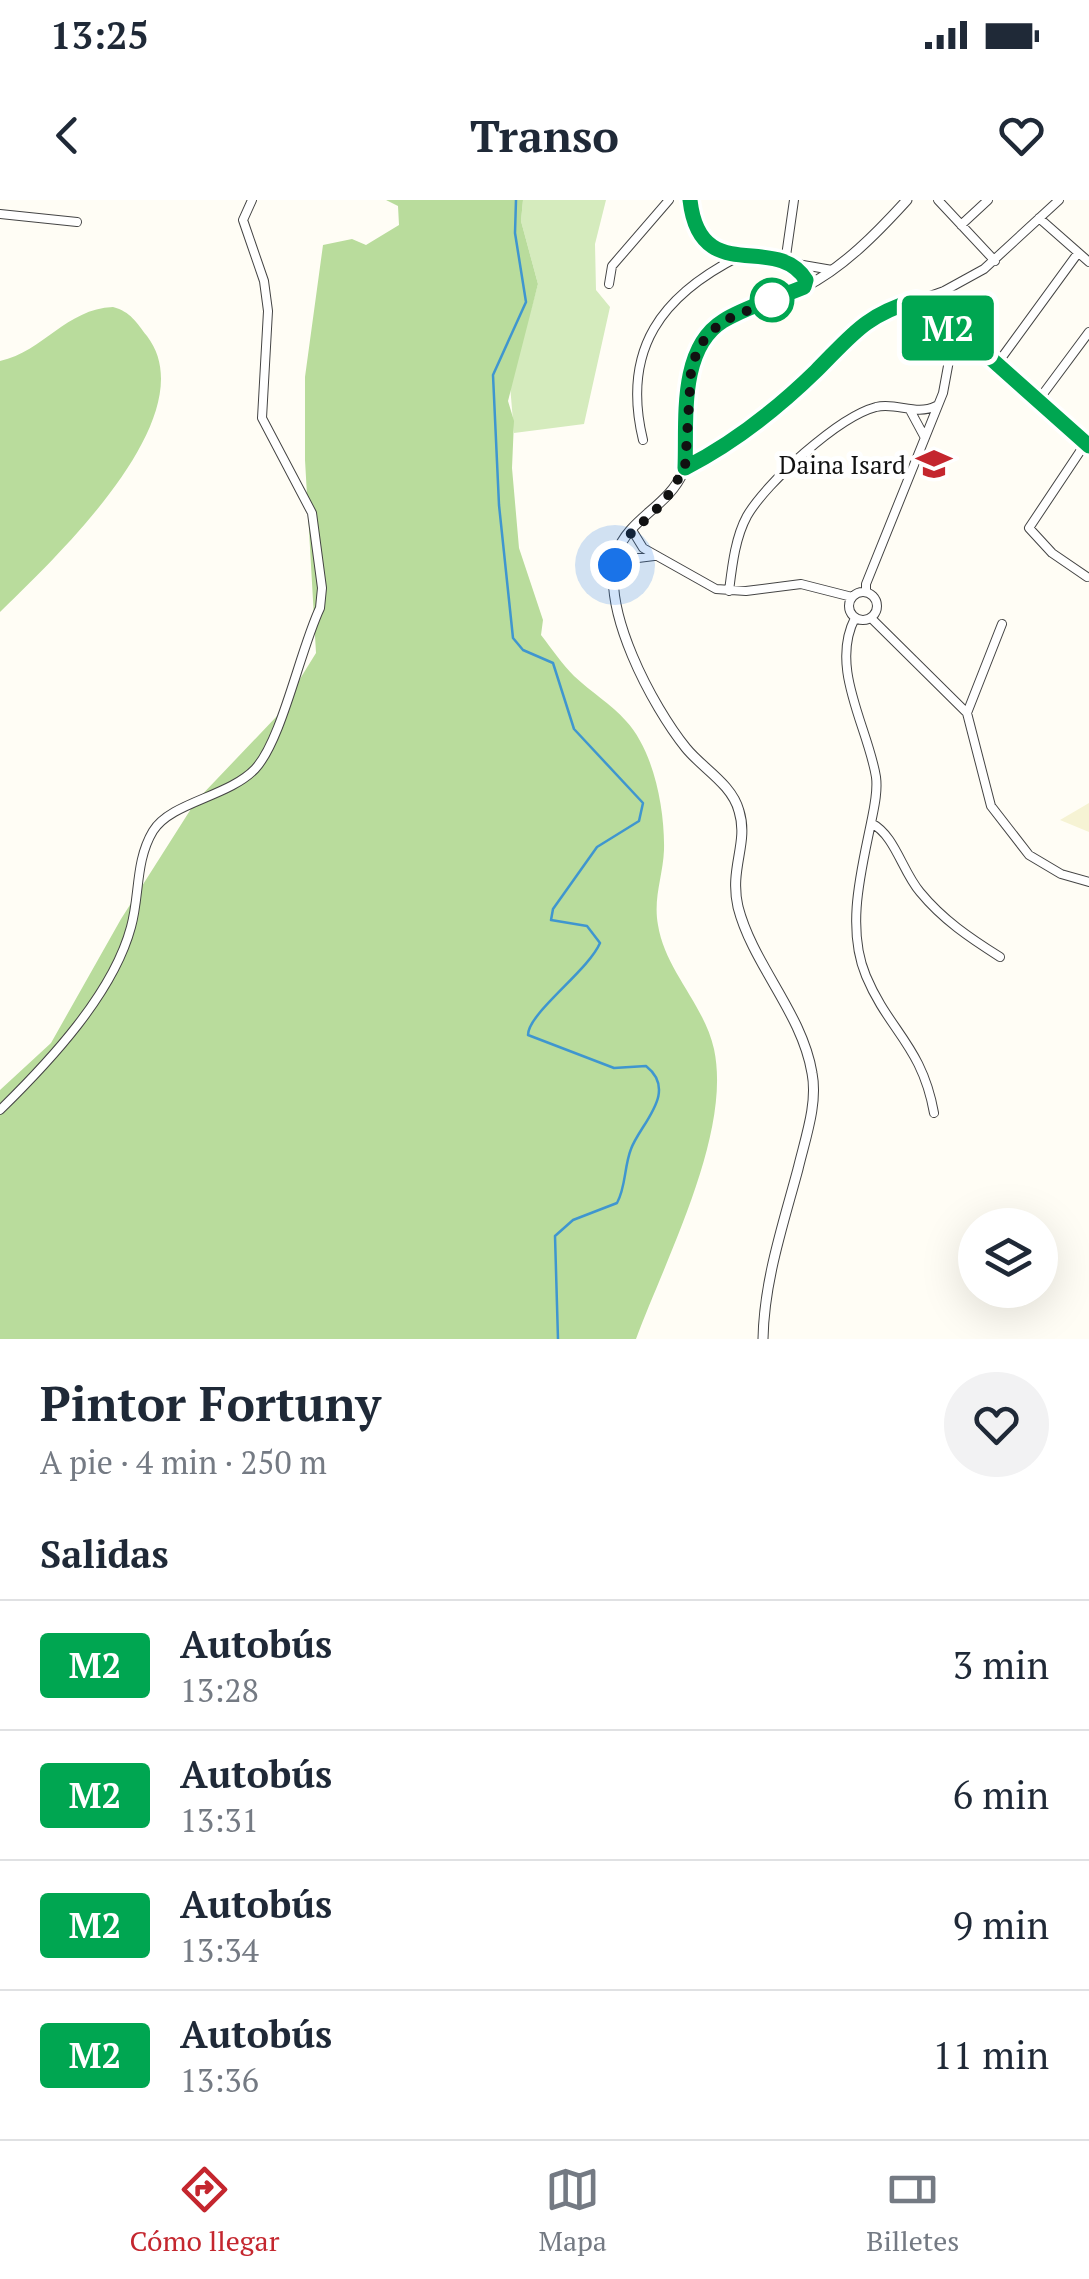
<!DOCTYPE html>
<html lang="es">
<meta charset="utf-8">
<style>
:root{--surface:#fff;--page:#f2f2f3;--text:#1f2937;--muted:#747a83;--line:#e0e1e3;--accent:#c4262e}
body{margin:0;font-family:"PT Serif",serif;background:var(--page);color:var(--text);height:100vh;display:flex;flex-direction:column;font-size:38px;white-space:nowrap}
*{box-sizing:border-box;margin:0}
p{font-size:32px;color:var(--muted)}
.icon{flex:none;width:55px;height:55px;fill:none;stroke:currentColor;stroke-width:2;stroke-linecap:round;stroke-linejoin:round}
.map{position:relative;height:1139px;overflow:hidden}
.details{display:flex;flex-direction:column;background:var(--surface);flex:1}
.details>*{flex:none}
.badge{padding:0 20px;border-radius:8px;font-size:35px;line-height:65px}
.tools{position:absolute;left:958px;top:1008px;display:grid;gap:20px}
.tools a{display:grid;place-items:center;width:100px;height:100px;border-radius:50%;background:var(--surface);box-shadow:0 10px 40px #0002;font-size:50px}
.you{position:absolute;width:50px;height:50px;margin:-25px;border:8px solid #fff;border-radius:50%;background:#1a73e8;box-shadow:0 0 0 15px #1a73e833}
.map>.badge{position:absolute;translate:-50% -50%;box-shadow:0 0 0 5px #fff}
h2{padding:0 40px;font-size:38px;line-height:90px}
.round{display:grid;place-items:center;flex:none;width:105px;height:105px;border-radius:52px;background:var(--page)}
.summary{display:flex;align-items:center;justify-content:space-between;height:170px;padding:0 40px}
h1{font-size:48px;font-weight:800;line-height:75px}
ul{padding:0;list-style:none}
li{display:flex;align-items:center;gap:30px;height:130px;padding:0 40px;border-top:2px solid var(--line)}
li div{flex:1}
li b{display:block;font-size:38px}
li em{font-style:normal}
li .badge{min-width:110px;font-weight:700;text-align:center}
.status{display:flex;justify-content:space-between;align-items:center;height:70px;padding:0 50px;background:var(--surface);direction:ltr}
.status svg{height:28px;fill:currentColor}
header{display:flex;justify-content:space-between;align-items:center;height:130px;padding:0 40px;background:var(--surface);font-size:45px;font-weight:800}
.dock{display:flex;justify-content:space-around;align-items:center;height:140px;border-top:2px solid var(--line);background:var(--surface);font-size:28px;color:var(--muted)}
.dock a{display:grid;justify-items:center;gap:5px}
.dock .current{color:var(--accent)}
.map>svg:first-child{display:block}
.farmland{fill:#f6f3d4}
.green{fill:#d5ebbd}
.forest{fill:#b9dc9c}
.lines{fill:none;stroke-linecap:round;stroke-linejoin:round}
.stream{stroke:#3f96cf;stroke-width:2.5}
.minor-casing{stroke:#444;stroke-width:10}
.tertiary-casing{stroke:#444;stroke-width:11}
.minor{stroke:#fff;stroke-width:8}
.tertiary{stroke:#fff;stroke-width:9}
.line-casing{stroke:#fff;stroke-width:22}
.line{stroke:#00a651;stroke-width:15}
.walk{stroke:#111;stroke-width:10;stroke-dasharray:0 18}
.stop-dot{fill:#fff;stroke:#00a651;stroke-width:5}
.labels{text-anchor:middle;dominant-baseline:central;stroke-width:10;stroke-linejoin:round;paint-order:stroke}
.poi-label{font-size:25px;fill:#111;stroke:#fff;text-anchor:end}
</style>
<div class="status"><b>13:25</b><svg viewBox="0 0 49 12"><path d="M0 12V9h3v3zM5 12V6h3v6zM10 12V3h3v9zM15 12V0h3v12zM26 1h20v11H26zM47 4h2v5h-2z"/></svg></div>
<header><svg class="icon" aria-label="back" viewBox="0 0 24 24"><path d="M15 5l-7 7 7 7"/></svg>Transo<svg class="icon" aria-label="heart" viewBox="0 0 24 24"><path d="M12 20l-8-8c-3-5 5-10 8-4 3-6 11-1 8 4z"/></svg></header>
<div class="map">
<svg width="1089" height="1139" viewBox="0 0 1089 1139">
<rect width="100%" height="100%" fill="#fffdf5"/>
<path class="farmland" d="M1089 603V632L1060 620Z"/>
<path class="green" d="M523 0H606L595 44 596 90 610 107 584 224 514 233 510 185 538 84 521 21Z"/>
<path class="forest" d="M386 0H523L521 21 538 84 508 201 514 221 512 268 519 348 543 420 541 435C552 449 562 464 574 476 591 492 611 504 626 521 654 551 665 610 664 650 663 676 653 698 658 725 665 770 704 804 714 849 732 933 666 1058 636 1139H0V890L51 843 121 719 196 601 277 516 316 453 305 260V177L323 45 352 39 366 45 399 25 398 6Z
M113 107C131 112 136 122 147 136 208 216 53 360 0 412V161C44 151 66 109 113 107Z"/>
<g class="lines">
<path class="stream" d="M516 0 515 33 526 102 493 175 499 305 513 438 523 450 553 463 574 529 643 603 639 621 597 647 553 709 551 720 587 726 600 743C588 771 528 813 528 835L614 868 646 866C679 892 640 924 631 949 624 967 626 987 617 1003L573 1020 555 1036 558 1139"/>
<defs>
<path id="minor" d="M690 0 693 27 716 50 832 70
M938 0 995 61
M0 14 77 22
M1039 18 1089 62
M961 25 988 0
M785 63 794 0
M787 66 805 75 804 87
M609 84 612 66 669 0
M944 91 937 110 953 139
M953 139 979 148 1089 246
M997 164 1078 53
M1037 202 1089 132
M910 210 924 236
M643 240C621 149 662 95 740 56
M685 269 715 253 779 203 866 119 944 91 984 69 1059 0
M632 330 643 348 716 389 746 391 801 384 852 397
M1087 377 1052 353 1029 328 1089 238
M615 378 630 359 654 356
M729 391C732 367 735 338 747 316 766 283 838 217 876 207 897 202 916 216 936 206
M849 406a14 14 0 1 1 28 0a14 14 0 1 1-28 0Z
M866 392V384L943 193 953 139
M855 418C829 468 868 527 876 577 878 592 874 608 871 623 895 635 902 671 920 692 943 720 970 738 1000 757
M871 418 967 513 991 606 1029 655 1061 674 1089 682
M967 513 1002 424
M871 623C861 672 846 728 866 776 889 831 922 846 934 913
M0 910C49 862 113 794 131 727 140 695 135 661 153 631 171 602 228 597 255 569 282 540 300 450 320 408L322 388 312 313 262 218 268 111 264 81 243 20 252 0"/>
<path id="tertiary" d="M763 1139C764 1081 783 1025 798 969 805 939 818 904 812 873 802 813 753 765 738 707 729 668 749 643 739 611 732 584 702 568 686 548 653 507 599 408 617 353 628 319 669 306 683 272 699 231 676 178 704 139 725 108 772 103 803 88 843 68 877 33 907 0"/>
</defs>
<use href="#minor" class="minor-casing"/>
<use href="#tertiary" class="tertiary-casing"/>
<use href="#minor" class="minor"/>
<use href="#tertiary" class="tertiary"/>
</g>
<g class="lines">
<defs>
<path id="line" d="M690 0C700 89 776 31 806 80L804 87C778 98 747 106 723 121 678 149 687 222 685 268 732 244 778 208 816 171 853 134 864 116 916 100L932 106 953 139 979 148 1089 246"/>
</defs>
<use href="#line" class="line-casing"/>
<use href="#line" class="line"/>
<path class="walk" d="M615 365 623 341 664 302 685 268 691 172 698 147 721 122 772 100"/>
</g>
<defs>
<symbol id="school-bare" viewBox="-9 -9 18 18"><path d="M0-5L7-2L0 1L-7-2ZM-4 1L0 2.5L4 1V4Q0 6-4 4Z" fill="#c4262e" stroke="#fff" stroke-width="2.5" paint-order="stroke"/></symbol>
</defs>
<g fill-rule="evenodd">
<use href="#school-bare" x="909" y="239" width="50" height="50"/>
</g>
<circle class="stop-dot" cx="772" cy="100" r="20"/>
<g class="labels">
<g class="poi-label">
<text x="906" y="264">Daina Isard</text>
</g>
</g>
</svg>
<div class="tools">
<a><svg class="icon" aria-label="layers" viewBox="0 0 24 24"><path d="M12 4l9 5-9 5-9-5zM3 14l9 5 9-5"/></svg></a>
</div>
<div class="you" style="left:615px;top:365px"></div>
<b class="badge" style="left:948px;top:128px;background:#00a651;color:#fff">M2</b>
</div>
<section class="details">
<div class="summary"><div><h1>Pintor Fortuny</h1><p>A pie · 4 min · 250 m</p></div><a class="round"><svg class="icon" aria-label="heart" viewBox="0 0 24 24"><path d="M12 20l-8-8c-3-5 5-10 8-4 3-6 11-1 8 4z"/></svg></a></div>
<h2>Salidas</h2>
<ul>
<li><span class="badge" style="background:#00a651;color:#fff">M2</span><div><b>Autobús</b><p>13:28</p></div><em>3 min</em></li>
<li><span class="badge" style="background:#00a651;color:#fff">M2</span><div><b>Autobús</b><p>13:31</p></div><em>6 min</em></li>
<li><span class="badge" style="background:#00a651;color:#fff">M2</span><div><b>Autobús</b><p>13:34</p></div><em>9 min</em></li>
<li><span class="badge" style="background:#00a651;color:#fff">M2</span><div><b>Autobús</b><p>13:36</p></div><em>11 min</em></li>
</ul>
</section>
<nav class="dock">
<a class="current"><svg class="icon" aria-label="directions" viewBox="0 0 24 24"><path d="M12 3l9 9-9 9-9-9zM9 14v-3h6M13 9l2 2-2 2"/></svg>Cómo llegar</a>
<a><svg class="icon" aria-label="map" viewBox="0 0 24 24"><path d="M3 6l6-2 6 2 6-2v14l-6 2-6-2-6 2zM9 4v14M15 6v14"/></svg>Mapa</a>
<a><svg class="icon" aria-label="tickets" viewBox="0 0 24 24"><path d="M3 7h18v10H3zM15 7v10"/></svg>Billetes</a>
</nav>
